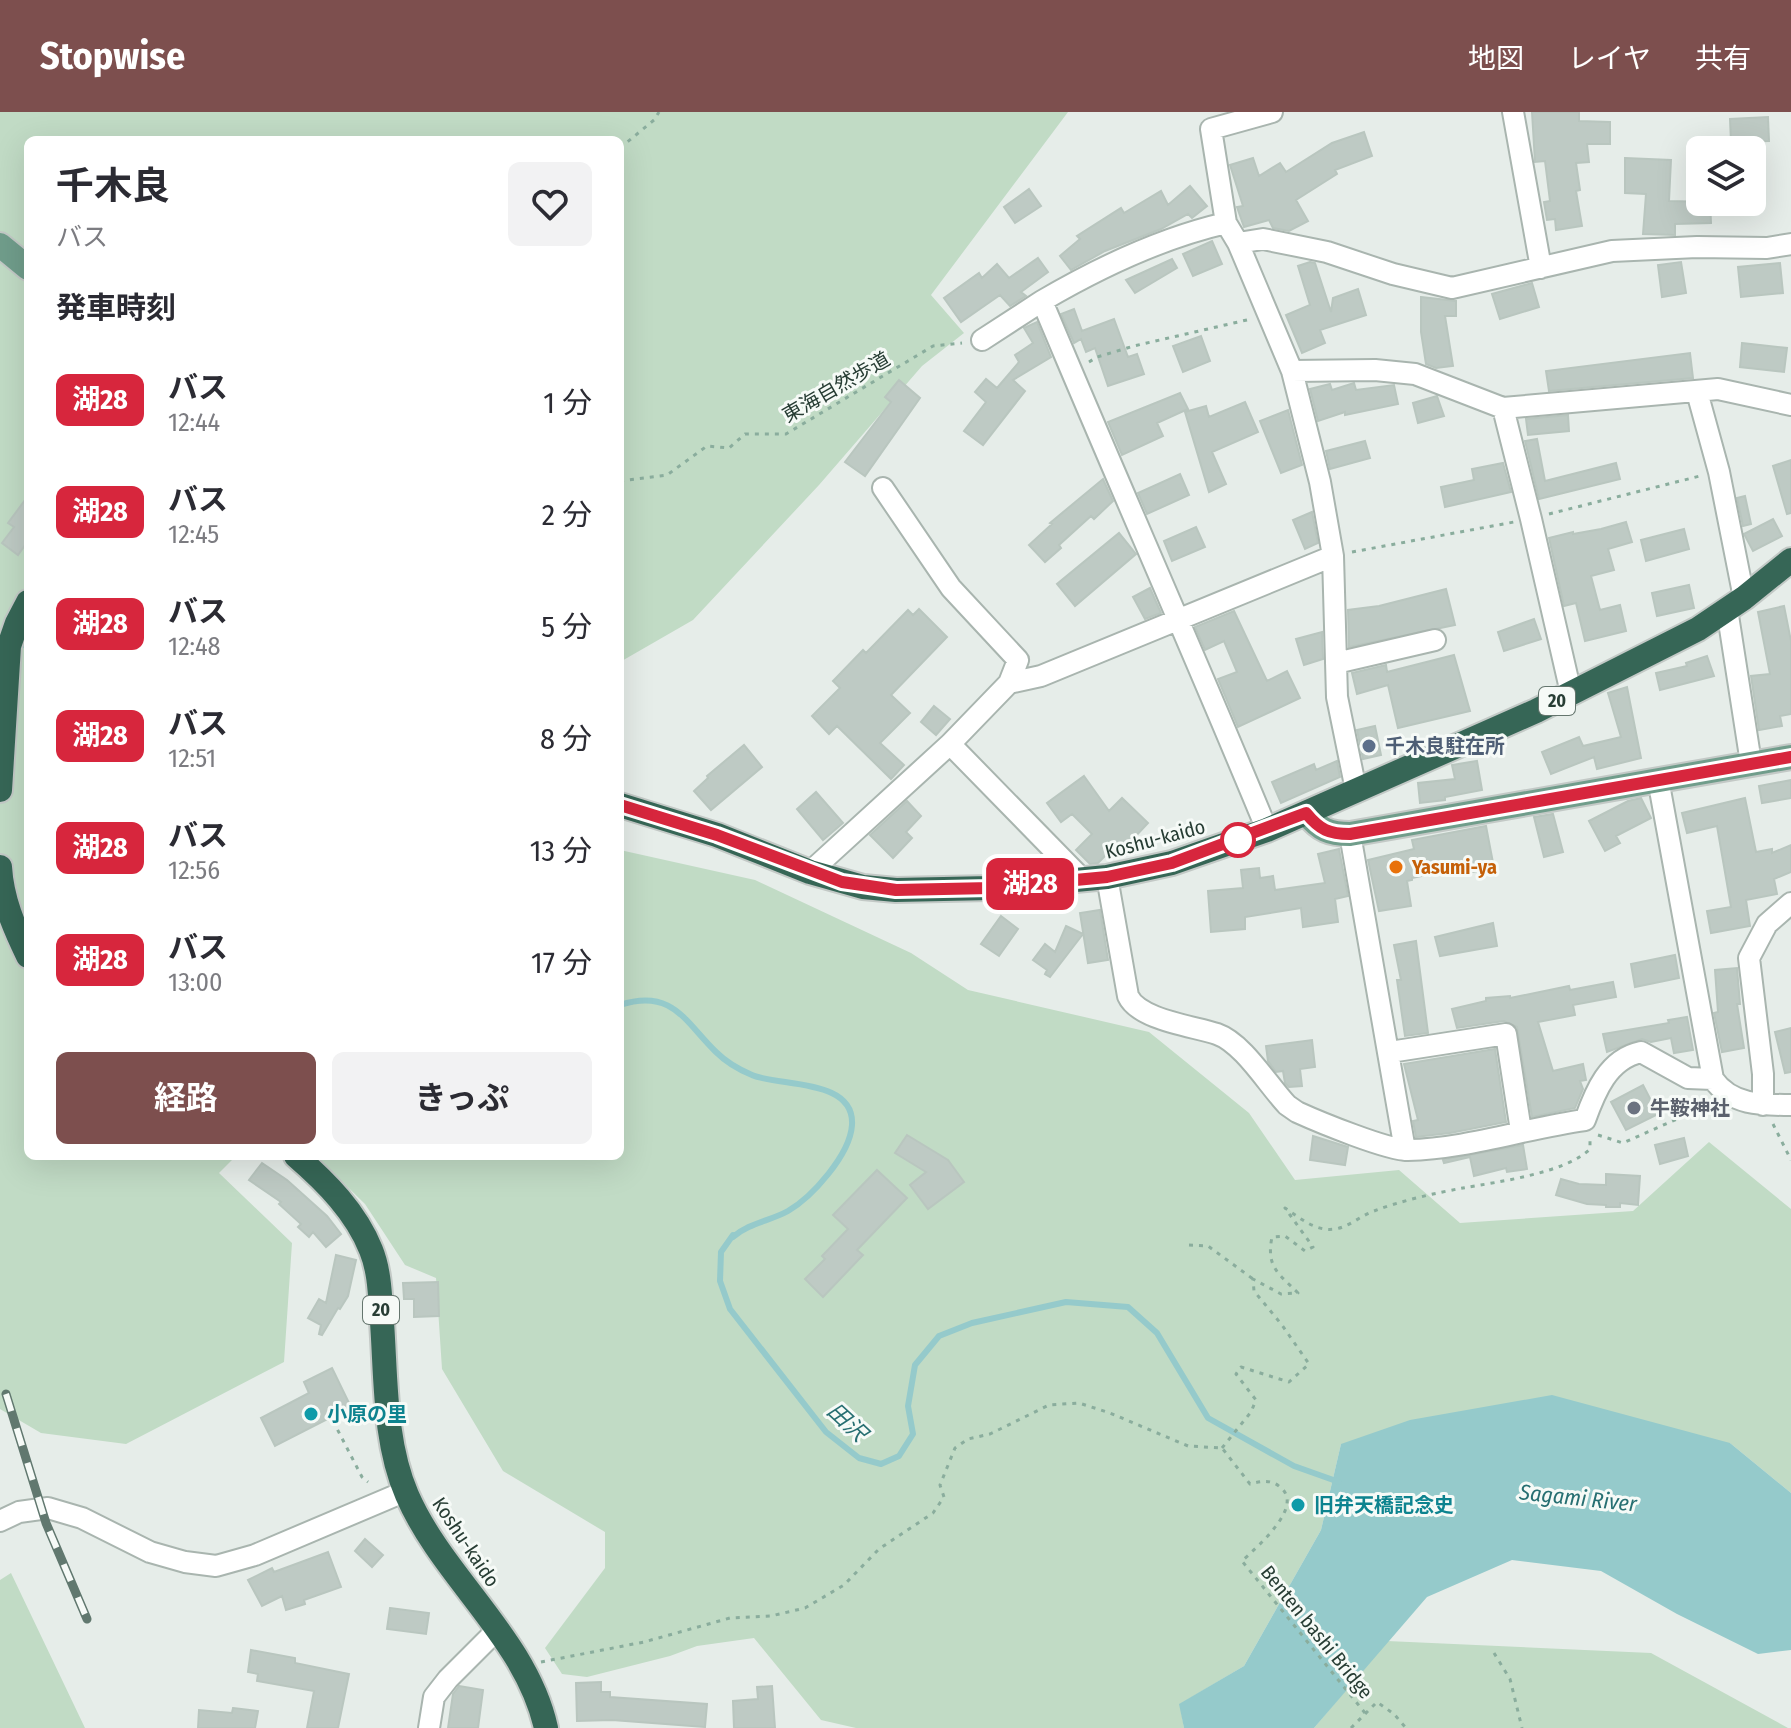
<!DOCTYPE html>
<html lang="ja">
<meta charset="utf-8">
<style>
:root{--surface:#fff;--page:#f2f2f3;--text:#2b2b33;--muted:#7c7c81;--accent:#7d4f4e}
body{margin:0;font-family:"Fira Sans Condensed","Noto Sans JP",sans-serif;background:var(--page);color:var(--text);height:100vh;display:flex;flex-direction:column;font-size:30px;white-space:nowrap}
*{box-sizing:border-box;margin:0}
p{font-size:26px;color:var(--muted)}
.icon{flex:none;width:44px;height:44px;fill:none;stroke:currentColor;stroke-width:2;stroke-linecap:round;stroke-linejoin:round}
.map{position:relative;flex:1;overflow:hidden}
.sheet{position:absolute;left:24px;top:24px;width:600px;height:1024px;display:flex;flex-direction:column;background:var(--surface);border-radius:12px;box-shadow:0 8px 32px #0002}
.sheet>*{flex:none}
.badge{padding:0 16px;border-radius:12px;font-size:28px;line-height:52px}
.tools{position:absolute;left:1686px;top:24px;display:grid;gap:16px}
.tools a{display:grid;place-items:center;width:80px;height:80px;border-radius:12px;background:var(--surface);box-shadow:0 8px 32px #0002;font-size:40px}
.map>.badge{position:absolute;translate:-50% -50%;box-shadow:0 0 0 4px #fff}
h2{padding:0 32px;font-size:30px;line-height:72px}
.round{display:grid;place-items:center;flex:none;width:84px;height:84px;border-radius:12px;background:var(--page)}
.head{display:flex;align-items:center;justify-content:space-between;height:136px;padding:0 32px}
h1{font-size:38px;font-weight:700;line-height:60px}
.button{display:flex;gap:16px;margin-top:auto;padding:16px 32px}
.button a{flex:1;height:92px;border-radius:12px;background:var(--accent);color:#fff;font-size:32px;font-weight:700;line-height:92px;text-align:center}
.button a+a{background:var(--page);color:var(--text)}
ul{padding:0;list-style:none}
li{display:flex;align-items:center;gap:24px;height:112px;padding:0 32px}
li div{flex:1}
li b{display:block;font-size:30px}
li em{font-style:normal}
li .badge{min-width:88px;font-weight:700;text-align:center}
header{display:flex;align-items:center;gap:48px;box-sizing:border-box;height:112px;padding:0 40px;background:var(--accent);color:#fff}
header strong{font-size:38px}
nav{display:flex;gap:44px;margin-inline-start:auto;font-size:28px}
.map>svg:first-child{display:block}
.green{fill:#c1dbc5}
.water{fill:#95cacb}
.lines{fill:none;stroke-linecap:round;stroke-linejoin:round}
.stream{stroke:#95cacb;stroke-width:6}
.building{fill:#becac4;stroke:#b9c6bf;stroke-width:2}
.minor-casing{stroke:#a9b5af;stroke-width:24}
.major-casing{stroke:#c3c9c6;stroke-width:28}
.highway-casing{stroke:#c3c9c6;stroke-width:28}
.path{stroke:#8aad9d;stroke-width:3;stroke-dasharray:4 6;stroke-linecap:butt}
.minor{stroke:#fff;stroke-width:20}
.major{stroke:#709d8b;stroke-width:24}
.highway{stroke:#366656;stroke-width:24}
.rail-casing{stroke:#61786f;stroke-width:9}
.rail{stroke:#f6faf7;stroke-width:6;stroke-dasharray:18;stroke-linecap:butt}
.line-casing{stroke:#fff;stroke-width:18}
.line{stroke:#d7263d;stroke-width:12}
.service-dot{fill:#5c6f8a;stroke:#f6faf7;stroke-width:3}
.stop-dot{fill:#fff;stroke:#d7263d;stroke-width:4}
.food-dot{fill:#e8710a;stroke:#f6faf7;stroke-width:3}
.worship-dot{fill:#6b7280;stroke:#f6faf7;stroke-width:3}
.culture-dot{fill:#0f9aa8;stroke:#f6faf7;stroke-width:3}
.labels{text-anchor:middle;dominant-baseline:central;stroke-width:6;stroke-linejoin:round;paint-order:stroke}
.shield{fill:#f6faf7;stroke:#65766e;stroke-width:2}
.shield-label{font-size:18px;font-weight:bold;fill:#273d34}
.street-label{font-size:20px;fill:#273d34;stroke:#f6faf7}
.service-label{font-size:20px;font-weight:bold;fill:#4e5e75;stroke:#f6faf7;text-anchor:start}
.food-label{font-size:20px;font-weight:bold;fill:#c56008;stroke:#f6faf7;text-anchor:start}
.worship-label{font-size:20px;font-weight:bold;fill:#5b616d;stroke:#f6faf7;text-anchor:start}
.culture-label{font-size:20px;font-weight:bold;fill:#0d838f;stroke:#f6faf7;text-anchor:start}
.water-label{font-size:22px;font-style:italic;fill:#276f72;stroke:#f6faf7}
</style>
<header>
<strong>Stopwise</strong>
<nav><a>地図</a><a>レイヤ</a><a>共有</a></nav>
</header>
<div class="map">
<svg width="1791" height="1616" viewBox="0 0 1791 1616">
<rect width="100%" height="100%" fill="#e6ede9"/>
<path class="green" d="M0 0H1068L931 183 964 221 922 254 819 373 693 508 620 550V28H28V1044H236L219 1061 292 1131 284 1250 126 1332 41 1321 0 1297Z
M620 738 755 768 911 841 968 878 1149 920 1249 1001 1295 1068 1399 1058 1460 1111 1633 1099 1709 1030 1791 1097V1381L1730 1331 1341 1332 1321 1418 1244 1554 1180 1592 1184 1616H856L821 1608 754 1526 697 1534 670 1544 587 1565 562 1562 545 1536 605 1456V1420L503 1359 442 1257 436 1166 405 1153 365 1092 316 1044H620Z
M11 1461 85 1616H0V1468Z
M1387 1529 1651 1541 1788 1616H1314Z"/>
<path class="water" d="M1552 1283 1730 1331 1791 1381V1538L1758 1542 1677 1502 1601 1459 1512 1448 1427 1485 1314 1616H1184L1179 1592 1244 1554 1321 1418 1341 1332 1410 1308Z"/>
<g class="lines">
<path class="stream" d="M17 526 28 536
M620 893C673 876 685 910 716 940 725 949 740 958 752 963 779 975 855 966 852 1013 850 1043 812 1085 788 1099 770 1109 749 1111 733 1125V1123L721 1140 720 1169 730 1197 826 1320 859 1346 881 1352 899 1344 913 1322 908 1294 915 1253 939 1224 972 1211 1066 1190 1128 1195 1157 1221 1208 1306 1294 1354 1339 1370"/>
</g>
<path class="building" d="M1532 0H1579V9L1610 10V32H1587L1589 50 1576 51 1580 78 1576 79 1582 114 1556 118 1555 107 1547 108 1544 90 1550 89 1545 49 1535 50Z
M1768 5 1769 29 1731 30 1730 7Z
M1364 20 1372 44 1335 58 1337 62 1296 88 1308 109 1289 119 1273 116 1269 108 1244 115 1237 95 1243 94 1230 53 1253 46 1259 64 1280 51 1286 60 1332 31Z
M1625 46 1671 48 1669 89 1710 90 1711 111 1675 112V123L1643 122 1646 82 1625 81Z
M1190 74 1207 94 1192 106 1188 102 1161 117 1105 139 1071 158 1060 144 1080 127 1077 124 1121 96 1124 101 1161 79 1168 93Z
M1029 77 1041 94 1015 111 1004 95Z
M1212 129 1222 152 1193 164 1183 142Z
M1038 146 1048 160 1021 180 1026 184 1010 194 1000 183 961 210 944 186 979 161 982 166 997 152 1009 166Z
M1172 147 1177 156 1135 181 1126 168Z
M1310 150 1315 151 1331 200 1333 186 1358 177 1366 203 1320 218 1325 231 1302 241 1286 203 1310 193 1298 154Z
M1681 150 1686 181 1662 185 1658 153Z
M1780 151 1783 181 1741 185 1738 155Z
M1532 171 1539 195 1500 207 1492 182Z
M1421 185 1456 189V204H1445L1453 254 1436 256 1426 252 1421 220Z
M1074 197 1082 219 1114 207 1128 245 1137 242 1144 262 1108 274 1095 236 1086 240 1081 227 1074 231 1061 202Z
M1037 210 1051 245 1013 268 1025 279 983 333 964 319 986 290 975 280 986 267 997 276 1019 250 1015 243 1033 231 1024 216Z
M1201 224 1210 249 1183 260 1173 234Z
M1742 231 1787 236 1784 260 1740 255Z
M1690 241 1693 266 1549 279 1546 259Z
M899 268 920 286 865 364 845 350 891 290 885 285Z
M1354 271 1356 278 1394 273 1398 292 1345 303V300L1318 309 1310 277 1330 272 1332 278Z
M1180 281 1188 297 1157 311 1163 324 1122 343 1108 310Z
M1437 284 1444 304 1418 311 1413 291Z
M1245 290 1258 320 1212 340 1226 372 1209 380 1185 300 1206 294 1209 305Z
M1288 298 1302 353 1281 361 1260 309Z
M1568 303 1569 319 1528 323 1526 307Z
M1537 327 1545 369 1616 351 1620 367 1539 387 1525 329Z
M1365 329 1370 346 1330 357 1326 339Z
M1791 348V401L1787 402 1773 354Z
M1503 351 1511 380 1445 395 1441 375 1474 368 1472 357Z
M1180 362 1189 383 1147 402 1138 381Z
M1103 367 1113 389 1094 407 1091 404 1059 433 1061 436 1045 450 1029 433 1052 412 1050 411Z
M28 384V429L18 443 2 431 14 415 8 411Z
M1745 384 1751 412 1743 414 1737 386Z
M1312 400 1318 431 1305 437 1293 408Z
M1773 407 1782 424 1753 439 1744 422Z
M1626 410 1632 430 1608 437 1614 458 1591 464 1600 498 1620 493 1626 519 1585 529 1576 491 1564 494 1549 426 1573 420V422L1601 417Z
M1196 415 1205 435 1172 449 1164 429Z
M1684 417 1689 437 1646 449 1641 428Z
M1119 421 1136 442 1075 494 1057 472Z
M1689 473 1694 496 1657 504 1652 481Z
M1150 476 1161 501 1145 507 1133 485Z
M1446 477 1455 513 1349 535 1348 498 1379 494Z
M1784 494 1791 529V602L1780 604 1782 614 1759 618 1751 564 1770 562 1758 500Z
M919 497 947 525 891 583 910 601 880 631 904 653 891 667 837 614 829 622 812 604 840 576 833 569 863 538 866 541 908 498 913 503Z
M1234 499 1267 569 1287 559 1300 586 1238 615 1218 567 1237 560 1224 529 1205 538 1195 515Z
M1534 507 1541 527 1504 539 1498 520Z
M1322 520 1323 547 1304 553 1296 527Z
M1454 543 1470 599 1398 616 1388 573 1357 582 1352 561 1386 553 1387 560Z
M1707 544 1714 564 1660 578 1656 561 1687 554 1686 551Z
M1627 575 1641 646 1597 657 1594 645 1551 662 1542 640 1579 625 1583 634 1621 625 1608 581Z
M934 594 950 607 936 623 921 610Z
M1375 614 1381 643 1363 647 1357 618Z
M744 633 762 655 711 698 694 679 708 666 707 664Z
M1337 649 1340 665 1281 691 1272 670 1314 652 1316 658Z
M1477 649 1482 678 1445 685V688L1420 691 1418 671 1455 667 1452 653Z
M1084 664 1109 699 1122 686 1148 711 1116 745 1110 739 1098 751 1090 752 1076 738 1092 722 1072 702 1061 710 1047 691Z
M1791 668V686L1762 691 1759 674Z
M816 680 843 711 823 728 797 697Z
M1641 686 1651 706 1616 724 1620 731 1605 739 1589 709 1628 689Z
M1745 686 1756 740 1772 737V741L1791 733V760L1774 767 1777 782 1746 788 1750 814 1711 821 1707 799 1731 795 1717 714 1687 721 1682 701Z
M907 689 921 704 906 720 912 726 893 746 870 723Z
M1553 702 1563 740 1544 745 1534 705Z
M1486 714 1494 756 1466 761 1464 755 1412 766V768L1407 769 1411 794 1379 799 1368 748 1414 737 1412 728Z
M1339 737 1348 784 1335 787 1338 810 1303 815 1301 796 1245 805V817L1211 820 1208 779 1243 776 1241 758 1259 756 1260 766 1273 764 1275 778 1325 771 1318 742Z
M1100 798 1108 848 1088 851 1080 801Z
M1001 804 1018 817 999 844 981 832Z
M1493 811 1497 834 1440 844 1435 825Z
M1066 814 1083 822 1050 865 1045 862 1047 858 1033 848 1045 832 1055 840Z
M1416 829 1428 921 1405 924 1397 868H1401L1394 833Z
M1675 843 1679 866 1635 875 1631 852Z
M1737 856 1740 892H1737L1744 936 1722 940 1714 901 1718 900 1715 858Z
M1613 870 1616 885 1573 893 1575 903 1538 910 1553 959 1583 952 1586 968 1580 969 1583 977 1575 996 1532 1005 1517 915 1504 909 1457 916 1452 897 1486 889V886L1510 884V886L1569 874 1570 878Z
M1687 905 1693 938 1674 941 1671 926 1651 930 1642 927 1607 940 1603 922 1669 911 1668 908Z
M1791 916V960L1785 961 1775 920Z
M1312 928 1315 955 1300 957 1302 974 1289 975 1285 971 1283 959 1276 960 1268 949 1266 934Z
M1495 937 1506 1010 1450 1021 1416 1025 1413 1009 1418 1008 1404 952Z
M1643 973 1658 1002 1626 1018 1611 990Z
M907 1023 948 1048 964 1070 928 1097 910 1073 926 1060 895 1041Z
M1313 1024 1348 1035 1345 1053 1310 1048Z
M1684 1026 1688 1044 1660 1052 1655 1033Z
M1523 1033 1527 1057 1507 1060 1506 1056 1474 1064 1470 1045 1444 1051 1443 1048Z
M262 1051 287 1068 327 1104 341 1122 326 1135 313 1120 309 1125 298 1115 301 1112 279 1092 281 1090 249 1068Z
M877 1058 907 1086 857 1138 863 1143 823 1185 805 1167 825 1147 822 1144 848 1117 833 1103Z
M1606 1062 1640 1064 1638 1093 1620 1091V1095H1606V1093L1587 1092 1556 1083 1561 1067 1579 1072 1606 1073Z
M336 1143 356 1148 348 1184 340 1197 338 1196 322 1223 319 1222 321 1213 308 1206 319 1187 326 1191Z
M438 1170 439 1204 414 1205V1187H404L403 1171Z
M332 1256 351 1295 275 1334 261 1306 309 1281 304 1270Z
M365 1427 383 1443 372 1455 355 1439Z
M328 1440 341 1475 304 1488 305 1492 286 1498 282 1484 262 1494 248 1468 272 1456 274 1460Z
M390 1496 429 1501 426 1522 387 1517Z
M251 1538 295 1546V1551L349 1562 338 1616H307L314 1579 257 1569 258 1562 248 1560Z
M601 1570V1580H610V1585L707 1592 705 1615 612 1608 577 1609 576 1571Z
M459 1574 483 1578 478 1616H448L453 1582Z
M772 1574 775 1616H734L733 1589 758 1587 757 1575Z
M233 1596 258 1599 255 1616H198L199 1598 232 1601Z"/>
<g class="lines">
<defs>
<path id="minor" d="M1513 0 1541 156
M1226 111 1211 17 1272 0
M1238 131 1263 127 1327 140 1393 162 1452 176 1612 139 1697 135 1767 136 1791 132
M1042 189C1100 155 1161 126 1226 111L1238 131 1292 259 1320 370 1333 444 1337 585 1356 678
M982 228 1042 189C1116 366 1194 541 1267 718
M1292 259 1375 258 1415 262 1503 296 1718 277 1791 293
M1697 280 1719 360 1744 486
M1503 296 1531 407 1571 581
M1727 497 1751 651
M1336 551 1435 528
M1009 571 1041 564 1333 444
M950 632 1082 767
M1658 667 1713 967
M1350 722 1405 1038
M810 760 950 632 1009 571 1018 548 951 476 883 376
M1107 765 1128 884C1139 908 1193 914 1217 922 1243 931 1268 973 1287 993L1297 1000C1319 1010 1387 1038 1408 1038 1467 1037 1526 1016 1585 1008 1595 980 1608 947 1641 940L1688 966 1713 967C1731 993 1761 993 1791 993
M1390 940 1506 922 1521 1019
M1763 993V962L1749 846 1767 812 1791 791
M0 1409 19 1400 48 1396 82 1406 150 1440 185 1450 216 1454 255 1443 406 1379
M429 1616 434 1585 448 1567 497 1518"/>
<path id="major" d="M0 133 28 156
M1306 701C1320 718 1329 722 1350 722L1791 645"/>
<path id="highway" d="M0 678 9 534 17 511 28 490
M620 693 717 723 810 760 863 775 896 778 991 776 1107 765 1172 751 1267 718 1536 599 1698 517 1744 486 1791 448
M0 755C2 788 14 815 28 844
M296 1044C326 1070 356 1100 371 1138 380 1160 380 1186 382 1210 386 1266 384 1330 407 1383 443 1466 526 1526 546 1616"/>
</defs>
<use href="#minor" class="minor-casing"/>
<use href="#major" class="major-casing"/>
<use href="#highway" class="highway-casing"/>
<path class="path" d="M620 36 654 8 659 0
M1089 250 1097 245 1134 234 1251 207
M620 369 667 363 707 334 729 336 745 322H786L933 234 962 231
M1549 402 1700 364
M1352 440 1514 410
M1773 1012 1791 1048
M1598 1023 1623 1031 1686 1003 1700 987
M1189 1133 1208 1134 1253 1167
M333 1309 362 1365 368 1370
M1222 1336 1251 1300 1256 1288 1236 1262 1241 1255 1289 1270 1309 1252 1282 1213 1254 1179 1253 1167 1281 1182 1298 1181C1278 1161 1266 1155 1272 1125L1285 1124 1305 1139 1313 1135 1285 1096C1300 1106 1316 1120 1335 1117 1349 1115 1360 1104 1374 1099 1400 1089 1435 1081 1463 1076 1497 1070 1566 1061 1590 1037V1026
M1494 1541 1510 1567 1522 1616
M541 1550 644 1530 730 1506 771 1504 805 1496 844 1473 879 1437 933 1401 944 1385 940 1373 955 1336 968 1327 990 1322 1049 1293 1079 1291 1110 1301 1188 1334 1222 1336 1250 1372C1261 1369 1271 1367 1280 1375 1305 1394 1258 1434 1242 1449L1365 1601
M1351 1616 1377 1590 1394 1602 1406 1616"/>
<use href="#minor" class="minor"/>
<use href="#major" class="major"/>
<use href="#highway" class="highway"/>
<defs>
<path id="rail" d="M6 1282 46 1411 87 1507"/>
</defs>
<use href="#rail" class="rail-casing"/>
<use href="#rail" class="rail"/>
</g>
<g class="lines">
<defs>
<path id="line" d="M620 693 717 723 842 770 896 778 991 776 1107 765 1172 751 1306 701C1320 718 1329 722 1350 722L1791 645"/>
</defs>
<use href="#line" class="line-casing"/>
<use href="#line" class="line"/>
</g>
<circle class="service-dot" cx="1369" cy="634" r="8"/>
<circle class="stop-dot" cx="1238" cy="728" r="16"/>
<circle class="food-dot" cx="1396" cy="755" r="8"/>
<circle class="worship-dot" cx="1634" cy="996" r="8"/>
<g class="culture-dot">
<circle cx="311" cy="1302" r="8"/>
<circle cx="1298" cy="1393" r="8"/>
</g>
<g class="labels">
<g class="shield">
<rect x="1539" y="575" width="36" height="28" rx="6"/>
<rect x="363" y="1184" width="36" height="28" rx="6"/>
</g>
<g class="shield-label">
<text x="1557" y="589">20</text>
<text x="381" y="1198">20</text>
</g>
<g class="street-label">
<text transform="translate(836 275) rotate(-30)">東海自然歩道</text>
<text transform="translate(1155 727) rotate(-15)">Koshu-kaido</text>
<text transform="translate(466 1430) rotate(56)">Koshu-kaido</text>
<text transform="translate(1317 1520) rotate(51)">Benten bashi Bridge</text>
</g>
<g class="service-label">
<text x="1385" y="634">千木良駐在所</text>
</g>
<g class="food-label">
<text x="1412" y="755">Yasumi-ya</text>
</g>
<g class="worship-label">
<text x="1650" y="996">牛鞍神社</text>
</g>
<g class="culture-label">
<text x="327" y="1302">小原の里</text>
<text x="1314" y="1393">旧弁天橋記念史</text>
</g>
<g class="water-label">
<text transform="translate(847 1310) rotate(43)">田沢</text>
<text transform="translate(1578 1386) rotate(6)">Sagami River</text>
</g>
</g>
</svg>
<div class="tools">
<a><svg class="icon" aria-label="layers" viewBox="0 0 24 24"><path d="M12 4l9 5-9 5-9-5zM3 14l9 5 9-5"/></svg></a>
</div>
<b class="badge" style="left:1030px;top:772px;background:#d7263d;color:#fff">湖28</b>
<section class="sheet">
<div class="head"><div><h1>千木良</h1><p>バス</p></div><a class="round"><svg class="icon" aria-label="heart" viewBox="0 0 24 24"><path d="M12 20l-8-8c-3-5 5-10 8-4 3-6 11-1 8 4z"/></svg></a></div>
<h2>発車時刻</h2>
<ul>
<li><span class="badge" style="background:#d7263d;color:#fff">湖28</span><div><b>バス</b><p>12:44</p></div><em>1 分</em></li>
<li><span class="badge" style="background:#d7263d;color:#fff">湖28</span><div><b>バス</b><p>12:45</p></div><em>2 分</em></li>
<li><span class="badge" style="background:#d7263d;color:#fff">湖28</span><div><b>バス</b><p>12:48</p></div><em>5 分</em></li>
<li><span class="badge" style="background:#d7263d;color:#fff">湖28</span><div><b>バス</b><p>12:51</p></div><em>8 分</em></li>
<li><span class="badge" style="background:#d7263d;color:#fff">湖28</span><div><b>バス</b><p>12:56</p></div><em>13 分</em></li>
<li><span class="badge" style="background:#d7263d;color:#fff">湖28</span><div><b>バス</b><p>13:00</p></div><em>17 分</em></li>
</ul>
<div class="button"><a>経路</a><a>きっぷ</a></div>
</section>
</div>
